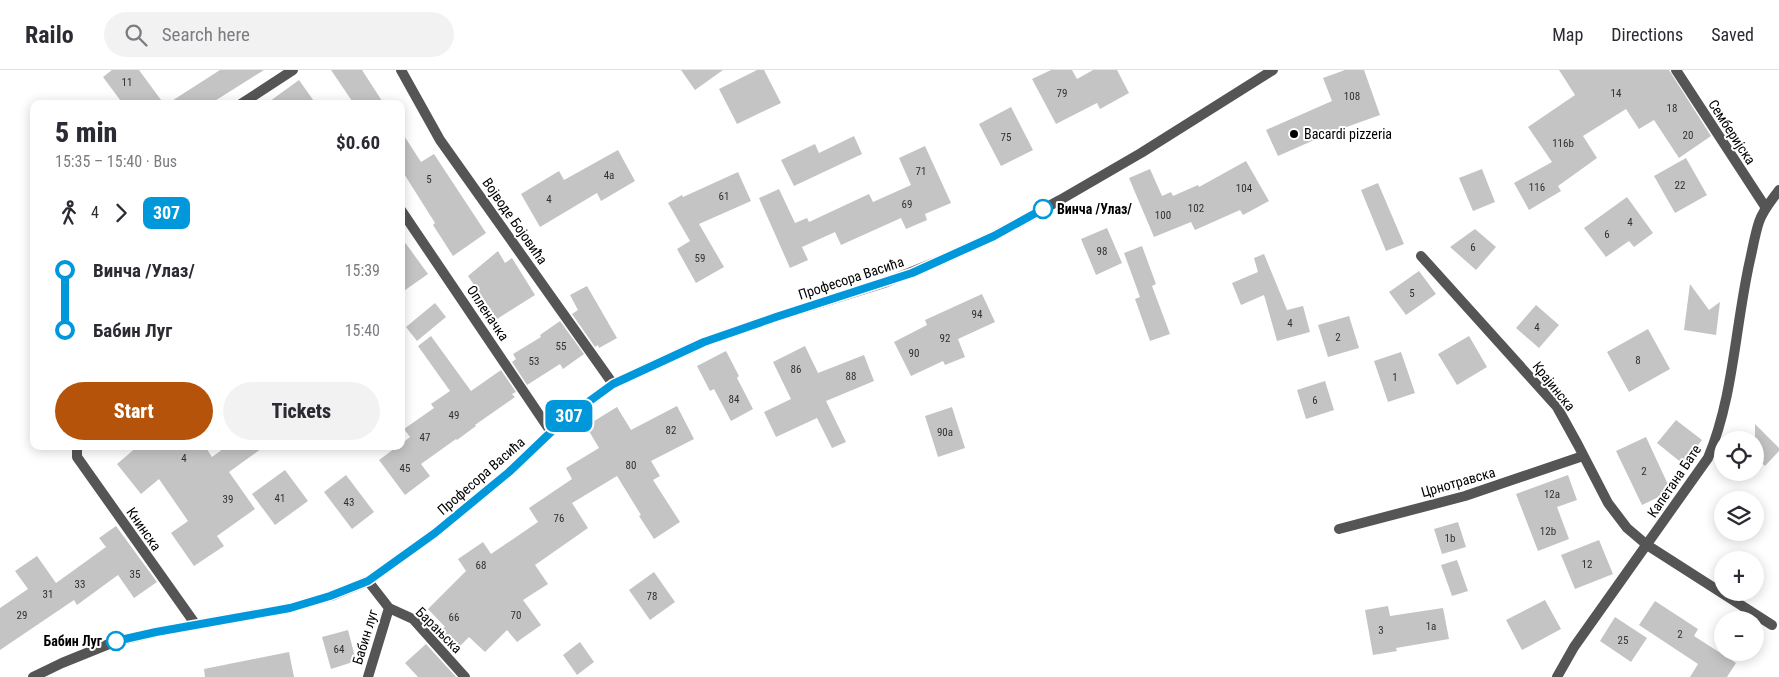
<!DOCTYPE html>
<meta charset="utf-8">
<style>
:root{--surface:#fff;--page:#f2f2f3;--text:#2b2b33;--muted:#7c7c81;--line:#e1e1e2;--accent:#b45309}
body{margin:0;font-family:"Roboto Condensed",sans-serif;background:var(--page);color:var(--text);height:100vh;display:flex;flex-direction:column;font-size:19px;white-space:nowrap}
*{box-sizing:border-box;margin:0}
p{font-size:16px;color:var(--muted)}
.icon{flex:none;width:28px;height:28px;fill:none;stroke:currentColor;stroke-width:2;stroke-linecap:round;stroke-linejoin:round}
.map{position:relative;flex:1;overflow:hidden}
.sheet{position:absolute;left:30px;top:30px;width:375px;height:350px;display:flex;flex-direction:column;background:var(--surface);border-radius:10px;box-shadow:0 2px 12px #0003}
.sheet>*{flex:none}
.badge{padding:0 10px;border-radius:8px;font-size:18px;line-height:32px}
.buttons{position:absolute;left:1714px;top:361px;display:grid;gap:10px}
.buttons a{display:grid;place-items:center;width:50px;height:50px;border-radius:50%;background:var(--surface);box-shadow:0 2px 12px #0003;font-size:25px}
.map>.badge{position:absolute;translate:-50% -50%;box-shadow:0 0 0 2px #fff}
.legs{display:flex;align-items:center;gap:8px;height:55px;padding:0 25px;font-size:16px}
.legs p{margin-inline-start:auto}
.overview{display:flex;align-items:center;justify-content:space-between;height:85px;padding:0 25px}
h1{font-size:28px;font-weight:800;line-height:38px}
.primary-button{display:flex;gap:10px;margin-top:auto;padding:10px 25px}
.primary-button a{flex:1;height:58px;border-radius:30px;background:var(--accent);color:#fff;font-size:20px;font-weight:800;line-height:58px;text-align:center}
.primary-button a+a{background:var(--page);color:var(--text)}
ul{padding:0 25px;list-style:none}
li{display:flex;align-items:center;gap:18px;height:60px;font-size:19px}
li i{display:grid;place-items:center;width:8px;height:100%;margin:0 6px;background:currentColor}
li i::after{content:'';width:12px;height:12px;margin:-6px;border:4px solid;border-radius:50%;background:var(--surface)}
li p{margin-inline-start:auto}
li:first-child i{background:linear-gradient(#0000 50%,currentColor 0)}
li:last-child i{background:linear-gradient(currentColor 50%,#0000 0)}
header{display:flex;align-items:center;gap:30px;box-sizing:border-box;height:70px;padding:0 25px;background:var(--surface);border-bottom:1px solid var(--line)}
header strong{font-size:24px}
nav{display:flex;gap:28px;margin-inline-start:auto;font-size:18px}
.search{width:350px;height:45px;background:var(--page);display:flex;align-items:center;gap:12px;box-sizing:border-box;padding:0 18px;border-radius:28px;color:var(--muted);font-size:19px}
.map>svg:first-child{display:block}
.building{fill:#c4c4c4}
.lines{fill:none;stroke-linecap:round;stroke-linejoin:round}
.minor{stroke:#555;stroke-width:10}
.tertiary{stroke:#555;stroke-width:10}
.line-1-casing{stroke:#fff;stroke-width:11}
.line-1{stroke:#0098da;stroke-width:8}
.poi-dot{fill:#000;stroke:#fff;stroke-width:2}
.stop-1-dot{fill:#fff;stroke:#0098da;stroke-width:2.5}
.labels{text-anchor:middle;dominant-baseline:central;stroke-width:4;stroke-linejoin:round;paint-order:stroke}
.number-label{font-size:11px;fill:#313131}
.street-label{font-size:14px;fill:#000;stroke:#fff}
.poi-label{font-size:14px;fill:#000;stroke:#fff;text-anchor:start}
.stop-label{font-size:14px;font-weight:bold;fill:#000;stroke:#fff;text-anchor:start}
</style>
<header>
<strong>Railo</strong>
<div class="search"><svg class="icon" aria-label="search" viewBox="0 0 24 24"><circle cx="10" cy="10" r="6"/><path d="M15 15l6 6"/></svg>Search here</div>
<nav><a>Map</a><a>Directions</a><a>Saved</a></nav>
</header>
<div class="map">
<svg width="1779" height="607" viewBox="0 0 1779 607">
<rect width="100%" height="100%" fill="#fff"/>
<path class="building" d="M112 0H139L164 34H123L103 7Z
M220 0H264L210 34H167Z
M331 0H362L384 34H354Z
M681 0H723L695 20Z
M757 0H764L781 33 737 54 719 19Z
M1051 0H1072L1077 9 1093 0H1117L1129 23 1100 39 1097 33 1056 54 1032 9Z
M1345 0H1364L1380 45 1330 63 1278 86 1266 60 1332 31 1323 8Z
M1559 0H1669L1711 66 1679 88 1654 50 1639 59 1626 39 1583 66 1597 88 1558 116 1561 121 1529 140 1514 113 1552 92 1528 57 1575 25Z
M299 10 316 34H266Z
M1011 37 1033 80 1001 96 979 54Z
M401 61 421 92 434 84 486 163 453 186 433 155 435 153 401 99Z
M854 66 862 84 794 116 781 90 815 74 819 83Z
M925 76 951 133 925 144 927 150 906 159 901 148 841 175 835 162 802 177 808 190 790 198 759 128 779 119 795 153 807 148 809 152 869 124 873 132 911 115 899 88Z
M618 80 635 111 601 131 597 123 540 157 521 124 559 101 564 110Z
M1686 88 1707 125 1675 143 1654 106Z
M1246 91 1269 131 1243 145 1240 140 1195 160 1191 152 1154 167 1129 108 1150 99 1162 126 1171 122 1173 126 1198 115 1199 117Z
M1482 99 1495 132 1473 141 1459 108Z
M738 102 751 131 699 154 724 197 696 213 677 179 690 171 668 133 682 125 683 127Z
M1378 113 1404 174 1386 181 1361 120Z
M1627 127 1653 163 1634 177 1629 171 1606 187 1584 158Z
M1107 158 1122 193 1096 205 1081 169Z
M1475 159 1496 177 1476 200 1450 177Z
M401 167 428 204 401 223Z
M1142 176 1156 214 1152 216 1170 264 1150 271 1135 229 1140 227 1124 183Z
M498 181 505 193 512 188 535 225 497 249 468 206Z
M1264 184 1287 240 1303 236 1310 262 1277 271 1264 225 1241 235 1232 213 1258 202 1254 188Z
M1419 201 1436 224 1406 245 1389 222Z
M1690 214 1709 240 1720 232 1716 265 1684 260Z
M587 216 617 268 599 278 598 275 595 277 572 244 578 240 570 225Z
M982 224 995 252 958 269 965 287 945 295 943 291 911 306 894 272 927 255 925 250Z
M435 233 446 247 417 271 406 257Z
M1536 235 1559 255 1539 278 1516 258Z
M1349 246 1359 278 1328 287 1318 255Z
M560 251 584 284 563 299 560 294 527 315 512 292 516 289 513 284 541 267 540 265Z
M1648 259 1670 299 1629 322 1607 282Z
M431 266 471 321 501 300 516 322 512 324 515 327 475 355 476 356 457 370 456 369 421 394 430 406 405 425 379 390 398 376H401V374L410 367 404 359 434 338 431 334 450 321 418 276Z
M1469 266 1487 297 1457 315 1438 284Z
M805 276 818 303 864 285 874 311 826 331 846 372 832 378 817 348 776 367 764 342 791 329 773 292Z
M726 281 739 306 737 308 753 339 731 351 714 319 710 321 697 296Z
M1401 282 1415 323 1388 332 1374 291Z
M1325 311 1334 340 1306 349 1297 320Z
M677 336 694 369 651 391 660 406 653 410 680 452 654 469 639 446 641 445 617 406 572 433 588 458 535 495 548 514 523 530 541 555 517 572 507 560 485 582 469 567 453 583 436 564 445 557 428 539 466 501 458 489 483 472 491 484 538 452 529 438 572 409 566 398 599 378 586 356 617 337 631 360Z
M952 337 965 378 938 387 925 346Z
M1676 350 1702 370 1683 394 1657 373Z
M1755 354 1779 378V381L1765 396 1755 386Z
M1646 367 1671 421 1642 435 1616 381Z
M138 376H205L212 387 227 376H265L229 402 255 439 217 466 224 476 194 496 171 463 188 451 159 409 141 424 117 394Z
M285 400 308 431 275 455 252 424Z
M346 405 374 442 352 459 324 422Z
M1568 405 1577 430 1557 437 1569 469 1538 481 1516 424Z
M1458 452 1466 477 1442 484 1434 459Z
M116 456 157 512 134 528 118 505 77 535 74 530 0 580V538L28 519 15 501 37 486 56 513 106 477 99 468Z
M1599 470 1613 504 1575 519 1561 485Z
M1457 490 1468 521 1452 526 1441 495Z
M654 502 675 532 650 550 629 520Z
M1545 530 1561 559 1522 580 1506 550Z
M1655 531 1698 559 1694 566 1736 593 1727 607H1690L1698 594 1639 555Z
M1388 536 1390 546 1443 538 1449 569 1396 578 1397 581 1373 585 1365 540Z
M1615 547 1647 568 1631 592 1600 571Z
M348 560 356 591 331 599 322 567Z
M580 572 594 592 577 605 563 585Z
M426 574 456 607H418L405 593Z
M289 582 294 607H205L204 599Z"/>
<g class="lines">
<path class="minor" d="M401 0 440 70 613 314
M1676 0 1766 138
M241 34 293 0
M401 140 551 362
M1421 186 1557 337 1578 375 1608 433 1627 458 1647 475 1772 555
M77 376V387L196 555
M1339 459 1465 426 1583 386
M389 538 413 549 465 607
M368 607 389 538 368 511
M1557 607 1574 577 1708 388C1734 326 1735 256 1750 190 1753 177 1755 164 1759 152 1763 140 1772 130 1779 120"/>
<path class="tertiary" d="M33 607 62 593 114 572 156 562 290 538 331 526 368 511 435 463 509 402 551 362 580 338 613 314 704 272 776 247 884 213 941 190 994 166 1060 130 1141 83 1273 0"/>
</g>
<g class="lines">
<defs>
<path id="line-1" d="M116 571 156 562 290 538 330 526 368 511 435 463 509 402 551 362 580 338 613 314 704 272 776 247 912 203 994 166 1043 139"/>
</defs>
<use href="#line-1" class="line-1-casing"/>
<use href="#line-1" class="line-1"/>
</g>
<circle class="poi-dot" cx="1294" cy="64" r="5"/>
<g class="stop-1-dot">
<circle cx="1043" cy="139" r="9"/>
<circle cx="116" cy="571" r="9"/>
</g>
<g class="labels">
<g class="number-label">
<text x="127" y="12">11</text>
<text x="1062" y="23">79</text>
<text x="1616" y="23">14</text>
<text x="1352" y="26">108</text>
<text x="1672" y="38">18</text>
<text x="1688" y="65">20</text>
<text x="1006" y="67">75</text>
<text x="1563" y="73">116b</text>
<text x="921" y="101">71</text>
<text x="609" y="105">4a</text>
<text x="429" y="109">5</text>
<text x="1680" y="115">22</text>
<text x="1537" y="117">116</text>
<text x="1244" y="118">104</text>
<text x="724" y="126">61</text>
<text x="549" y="129">4</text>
<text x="907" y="134">69</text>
<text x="1196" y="138">102</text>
<text x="1163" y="145">100</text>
<text x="1630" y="152">4</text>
<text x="1607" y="164">6</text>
<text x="1473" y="177">6</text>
<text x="1102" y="181">98</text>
<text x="700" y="188">59</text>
<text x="1412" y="223">5</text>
<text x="977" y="244">94</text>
<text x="1290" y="253">4</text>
<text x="1537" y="257">4</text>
<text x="1338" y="267">2</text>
<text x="945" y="268">92</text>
<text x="561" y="276">55</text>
<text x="914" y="283">90</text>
<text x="1638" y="290">8</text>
<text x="534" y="291">53</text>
<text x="796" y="299">86</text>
<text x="851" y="306">88</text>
<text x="1395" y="307">1</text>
<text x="734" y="329">84</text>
<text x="1315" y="330">6</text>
<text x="454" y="345">49</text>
<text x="671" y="360">82</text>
<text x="945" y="362">90a</text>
<text x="425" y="367">47</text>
<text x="184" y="388">4</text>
<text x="631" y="395">80</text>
<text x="405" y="398">45</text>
<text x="1644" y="401">2</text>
<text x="1552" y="424">12a</text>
<text x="280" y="428">41</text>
<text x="228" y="429">39</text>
<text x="349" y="432">43</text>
<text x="559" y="448">76</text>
<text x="1548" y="461">12b</text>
<text x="1450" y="468">1b</text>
<text x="1587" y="494">12</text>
<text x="481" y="495">68</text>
<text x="135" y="504">35</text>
<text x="80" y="514">33</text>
<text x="48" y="524">31</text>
<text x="652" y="526">78</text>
<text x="22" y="545">29</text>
<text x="516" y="545">70</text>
<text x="454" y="547">66</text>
<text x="1431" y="556">1a</text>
<text x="1381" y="560">3</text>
<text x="1680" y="564">2</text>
<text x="1623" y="570">25</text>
<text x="339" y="579">64</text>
</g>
<g class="street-label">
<text transform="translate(1732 62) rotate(57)">Семберијска</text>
<text transform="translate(515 151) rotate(55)">Војводе Бојовића</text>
<text transform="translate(851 208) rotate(-18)">Професора Васића</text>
<text transform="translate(488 243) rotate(56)">Опленачка</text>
<text transform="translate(1554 316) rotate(51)">Крајинска</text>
<text transform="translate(481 406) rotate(-41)">Професора Васића</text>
<text transform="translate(1674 411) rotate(-56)">Капетана Бате</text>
<text transform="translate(1458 412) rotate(-16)">Црнотравска</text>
<text transform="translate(144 459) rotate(55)">Книнска</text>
<text transform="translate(439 560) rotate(45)">Барањска</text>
<text transform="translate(365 567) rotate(-73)">Бабин луг</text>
</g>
<g class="poi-label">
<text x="1304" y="64">Bacardi pizzeria</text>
</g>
<g class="stop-label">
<text x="1057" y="139">Винча /Улаз/</text>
<text x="102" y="571" text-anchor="end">Бабин Луг</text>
</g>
</g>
</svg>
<div class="buttons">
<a><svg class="icon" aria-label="locate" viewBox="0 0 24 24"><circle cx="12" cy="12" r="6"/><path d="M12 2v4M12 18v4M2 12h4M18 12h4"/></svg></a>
<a><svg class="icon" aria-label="layers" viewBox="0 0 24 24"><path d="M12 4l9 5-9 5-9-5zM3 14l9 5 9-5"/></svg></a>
<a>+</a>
<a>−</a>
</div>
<b class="badge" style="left:569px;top:346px;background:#0098da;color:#fff">307</b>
<section class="sheet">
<div class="overview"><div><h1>5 min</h1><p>15:35 – 15:40 · Bus</p></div><b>$0.60</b></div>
<div class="legs"><svg class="icon" aria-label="walk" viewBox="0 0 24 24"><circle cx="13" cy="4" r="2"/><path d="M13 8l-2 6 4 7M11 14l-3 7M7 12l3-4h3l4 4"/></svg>4<svg class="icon" aria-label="forward" viewBox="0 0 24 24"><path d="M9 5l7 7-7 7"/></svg><b class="badge" style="background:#0098da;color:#fff">307</b></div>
<ul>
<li><i style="color:#0098da"></i><b>Винча /Улаз/</b><p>15:39</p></li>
<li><i style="color:#0098da"></i><b>Бабин Луг</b><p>15:40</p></li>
</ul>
<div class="primary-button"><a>Start</a><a>Tickets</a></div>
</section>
</div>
